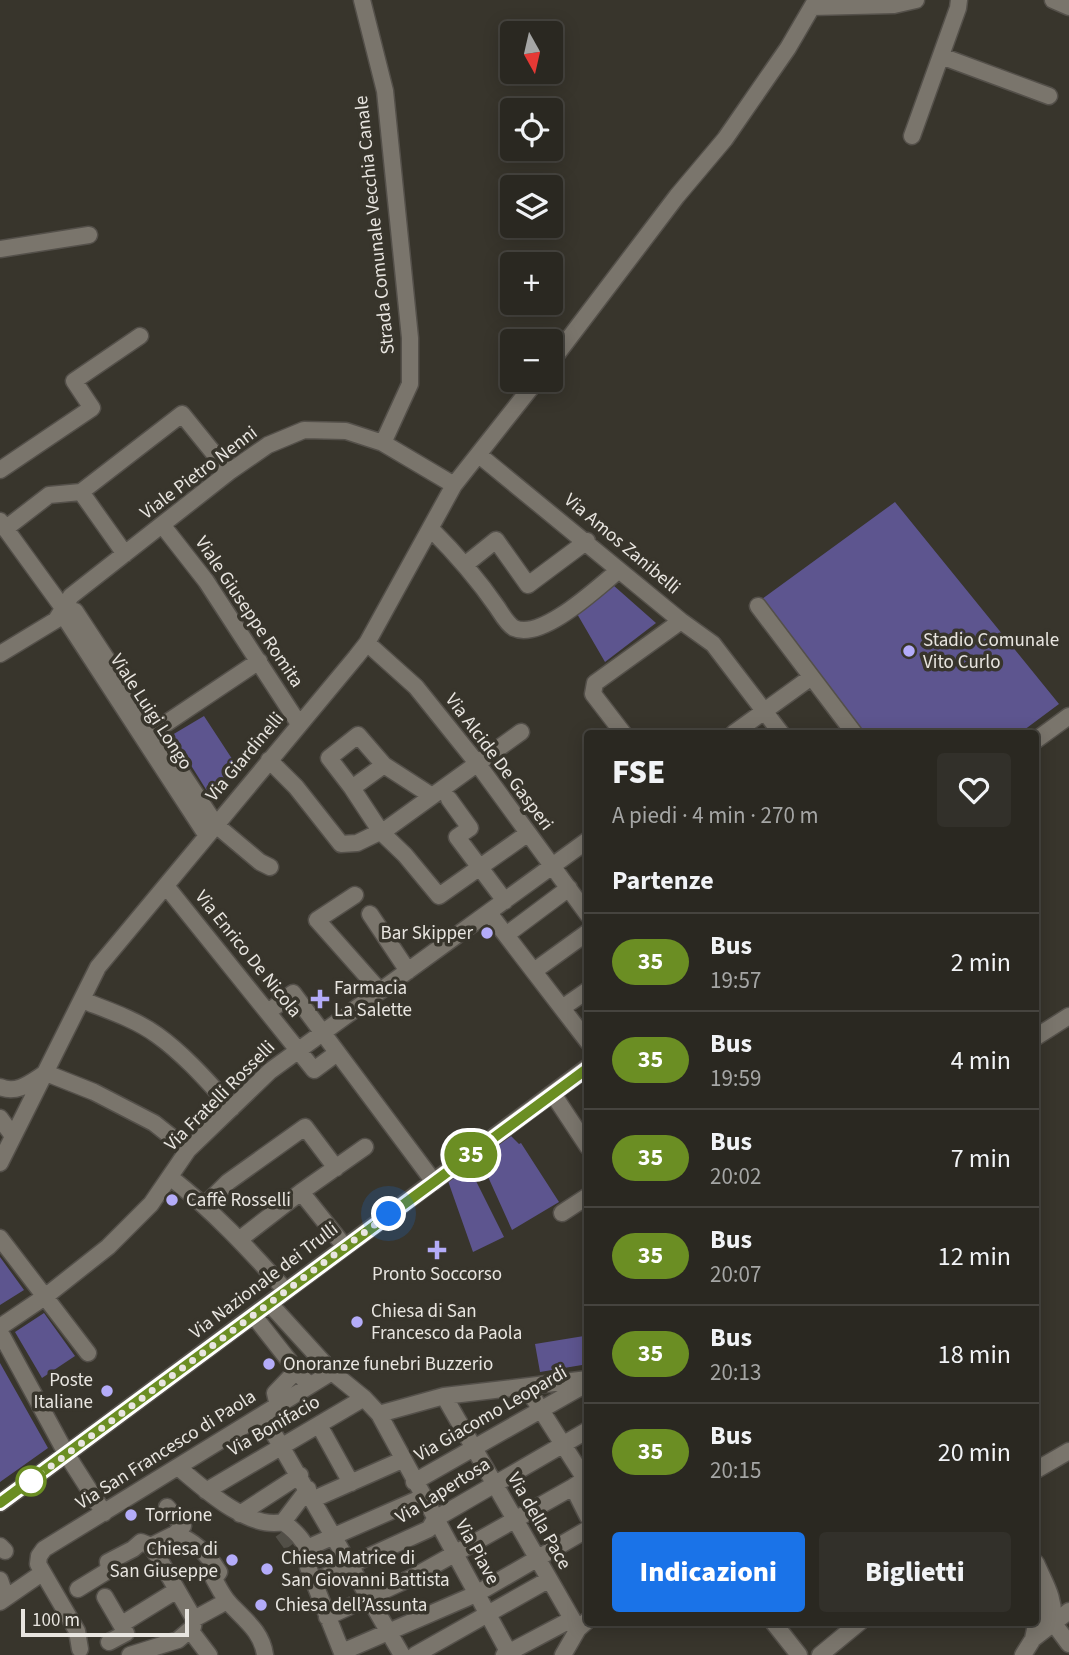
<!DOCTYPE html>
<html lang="it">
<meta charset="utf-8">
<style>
:root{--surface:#2a2821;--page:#32302a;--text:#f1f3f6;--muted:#a5a6a5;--line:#46443f;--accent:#1a73e8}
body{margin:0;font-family:"Source Sans 3",sans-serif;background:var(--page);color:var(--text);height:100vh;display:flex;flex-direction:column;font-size:26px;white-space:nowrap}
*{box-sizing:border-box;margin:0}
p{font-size:23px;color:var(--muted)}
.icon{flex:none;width:38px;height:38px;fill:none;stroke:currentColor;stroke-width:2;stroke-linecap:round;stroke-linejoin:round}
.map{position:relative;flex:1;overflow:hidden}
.drawer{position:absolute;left:584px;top:730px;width:455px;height:896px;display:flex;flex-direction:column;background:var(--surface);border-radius:7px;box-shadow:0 4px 18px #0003,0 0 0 2px var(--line)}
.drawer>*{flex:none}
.badge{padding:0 14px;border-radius:23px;font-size:24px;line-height:46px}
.needle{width:46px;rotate:172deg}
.tools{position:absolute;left:500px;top:21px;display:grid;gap:14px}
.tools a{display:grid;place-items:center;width:63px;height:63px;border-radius:7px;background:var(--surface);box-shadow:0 4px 18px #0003,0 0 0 2px var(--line);font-size:35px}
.scale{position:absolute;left:21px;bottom:18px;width:168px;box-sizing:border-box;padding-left:7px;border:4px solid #e8e5e0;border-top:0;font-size:19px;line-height:24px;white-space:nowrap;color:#e8e5e0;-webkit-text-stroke:5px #38352c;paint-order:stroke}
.you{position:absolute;width:35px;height:35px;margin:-18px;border:5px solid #fff;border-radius:50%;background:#1a73e8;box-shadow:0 0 0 10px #1a73e833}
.map>.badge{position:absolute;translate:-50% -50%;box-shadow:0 0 0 4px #fff}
h2{padding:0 28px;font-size:26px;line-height:63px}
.round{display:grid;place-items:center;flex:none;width:74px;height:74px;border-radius:7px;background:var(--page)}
.overview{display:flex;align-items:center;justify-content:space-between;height:119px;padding:0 28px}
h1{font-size:33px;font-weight:800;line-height:52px}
.action{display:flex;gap:14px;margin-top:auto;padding:14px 28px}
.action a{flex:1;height:80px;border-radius:7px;background:var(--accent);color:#fff;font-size:28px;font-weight:800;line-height:80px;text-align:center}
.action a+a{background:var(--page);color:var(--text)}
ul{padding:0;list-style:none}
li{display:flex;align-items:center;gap:21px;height:98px;padding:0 28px;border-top:2px solid var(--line)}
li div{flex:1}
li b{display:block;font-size:26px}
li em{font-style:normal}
li .badge{min-width:77px;font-weight:700;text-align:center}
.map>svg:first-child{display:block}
.green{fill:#5d558f}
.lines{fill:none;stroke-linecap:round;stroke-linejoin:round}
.minor-tunnel{stroke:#524f47;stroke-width:16;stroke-dasharray:16 8;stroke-linecap:butt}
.minor-casing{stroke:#54504a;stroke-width:19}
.minor{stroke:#7a756c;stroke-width:16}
.line-casing{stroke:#fff;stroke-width:16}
.line{stroke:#6b8e23;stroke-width:10}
.walk{stroke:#e8e5e0;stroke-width:7;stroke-dasharray:0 12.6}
.poi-dot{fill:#b4acf9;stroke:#38352c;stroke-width:2.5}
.stop-dot{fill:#fff;stroke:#6b8e23;stroke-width:3.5}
.labels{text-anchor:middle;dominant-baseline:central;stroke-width:7;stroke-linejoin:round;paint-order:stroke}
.street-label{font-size:19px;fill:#e8e5e0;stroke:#38352c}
.poi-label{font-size:19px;fill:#e8e5e0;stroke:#38352c;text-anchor:start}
</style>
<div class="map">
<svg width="1069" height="1655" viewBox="0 0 1069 1655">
<rect width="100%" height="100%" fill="#38352c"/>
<path class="green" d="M895 502 1059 704 1020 733H864L762 599Z
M613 585 656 623 605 662 576 612Z
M204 716 240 771 207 791 172 735Z
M511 1136 519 1144 521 1143 559 1202 512 1230 480 1159Z
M468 1165 504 1237 473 1252 448 1181Z
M0 1257 24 1290 0 1305Z
M44 1313 75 1356 42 1378 15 1332Z
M584 1336 588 1364 540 1372 535 1344Z
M0 1363 48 1448 0 1482Z"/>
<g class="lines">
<path class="minor-tunnel" d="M282 1532 304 1562"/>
<defs>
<path id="minor" d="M362 0 385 91 410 338V384L383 443
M1053 0 1069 7
M812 7 894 5 916 0
M941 56 1049 96
M912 136 958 8 959 0
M0 249 89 235
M551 362 677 196 725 139 788 48 816 0
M479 455 681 621 713 644 781 733
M0 470 92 408 74 381 140 336
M81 492 125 554
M0 521 63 608 67 621 207 836
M163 526 206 581 299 724
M5 529 49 495 81 492 182 414 229 472
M431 529C456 554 477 578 497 607 501 613 507 624 514 628 542 641 598 587 619 570
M466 564 496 540 528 585 587 541
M758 606 854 733
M63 608 75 611 216 825 260 862 270 867
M367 643 416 687 477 763 588 915
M0 654 56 620 71 596 229 472 268 445 304 430 346 431 383 443 454 485
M623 733 593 694 595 683 681 621
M734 733 810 678
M147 736 259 661
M1036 740 1069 716
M269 760 296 787 341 844 357 843 388 828 521 732
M352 788 384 765
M432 796 384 765 358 735 329 758 352 788 381 832 405 855 439 896 527 834
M449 799 470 828 457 837 505 901
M166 886 314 1070 337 1053
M355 895 317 920 380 991
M489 913 588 1042
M370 914 408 971
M506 935 569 888
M534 971 588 932
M82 1000C107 1010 135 1019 157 1035 185 1055 209 1083 232 1108
M562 1008 588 990
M268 1012 293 993 434 1182
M1036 1037 1069 1016
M46 1073 94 1092 154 1123 188 1150
M0 1087C17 1094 30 1083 44 1074
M553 1094 588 1147
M0 1118 13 1136
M0 1163 98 967 356 657 367 643 454 485 537 380
M170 1177C213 1211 249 1249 286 1291
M301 1192 345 1247
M205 1205 228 1182 305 1127 336 1168
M562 1213 588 1196
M0 1238 88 1353
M240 1239 301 1192 365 1147
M270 1304 332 1372 364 1398 379 1414 510 1655
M254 1316 309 1386
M0 1327 46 1296 108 1247 151 1204 188 1150 270 1071 588 840
M0 1332 67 1455 104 1513
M527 1388 585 1479 573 1487 588 1517
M444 1396 578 1629
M278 1406 275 1393 297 1370
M379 1414 444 1396 588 1379
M263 1415 402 1655
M319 1425 351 1483
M178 1467C203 1488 248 1530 283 1522 298 1533 313 1548 308 1567L343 1655
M1036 1470 1069 1451
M414 1482 588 1383
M206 1491 364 1398
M314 1499 402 1460
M0 1503 588 1067
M240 1514 300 1475
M283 1522 308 1489
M175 1534C195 1541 208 1554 219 1572L214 1579C219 1588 223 1597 230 1604 245 1620 262 1632 265 1655
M0 1546 5 1551
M151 1546 175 1534 183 1526 167 1507
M307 1548 423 1497
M1036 1563C1045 1584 1055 1598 1053 1621
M0 1580 3 1589
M315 1581 429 1529 435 1519 588 1430
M78 1589 109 1570 108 1562 133 1549 141 1542 151 1546 158 1557 194 1619
M105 1597 126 1633 109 1642
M0 1602 42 1573
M1046 1613 1069 1644
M327 1617 415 1576 573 1487
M194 1619 227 1601
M773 1622 799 1655
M122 1624 177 1590
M190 1630 209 1655
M1033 1639 1041 1601 1042 1576
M80 1649 77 1631 38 1564 39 1556 44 1549 332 1372
M342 1652 476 1594 588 1529
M130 1655 178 1640 193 1627 194 1619
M415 1655 548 1580
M504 1655 572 1619
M563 1655 578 1629 588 1620
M820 1655 860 1622
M1023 1655 1033 1639 1069 1611"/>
</defs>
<use href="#minor" class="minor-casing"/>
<use href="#minor" class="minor"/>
</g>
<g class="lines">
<defs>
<path id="line" d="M0 1503 588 1068"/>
</defs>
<use href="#line" class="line-casing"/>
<use href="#line" class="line"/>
<path class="walk" d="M31 1481 389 1214"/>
</g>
<g class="poi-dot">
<circle cx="909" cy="651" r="7"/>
<circle cx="487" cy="933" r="7"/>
<path d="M316.5 988.5h7v7h7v7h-7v7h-7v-7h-7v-7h7z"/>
<circle cx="172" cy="1200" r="7"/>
<path d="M433.5 1239.5h7v7h7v7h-7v7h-7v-7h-7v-7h7z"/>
<circle cx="357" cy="1322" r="7"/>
<circle cx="269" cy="1364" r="7"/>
<circle cx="107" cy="1391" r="7"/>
<circle cx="131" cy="1515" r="7"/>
<circle cx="232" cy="1560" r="7"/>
<circle cx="267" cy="1569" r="7"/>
<circle cx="261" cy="1605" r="7"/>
</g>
<circle class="stop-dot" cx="31" cy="1481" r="14"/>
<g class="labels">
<g class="street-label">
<text transform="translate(375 225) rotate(-96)">Strada Comunale Vecchia Canale</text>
<text transform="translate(199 473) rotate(-37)">Viale Pietro Nenni</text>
<text transform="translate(622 544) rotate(40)">Via Amos Zanibelli</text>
<text transform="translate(249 612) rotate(56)">Viale Giuseppe Romita</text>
<text transform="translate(151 712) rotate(57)">Viale Luigi Longo</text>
<text transform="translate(245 757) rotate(-50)">Via Giardinelli</text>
<text transform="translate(499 762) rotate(53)">Via Alcide De Gasperi</text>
<text transform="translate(248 954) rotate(51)">Via Enrico De Nicola</text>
<text transform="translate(220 1096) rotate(-45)">Via Fratelli Rosselli</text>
<text transform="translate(264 1281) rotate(-37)">Via Nazionale dei Trulli</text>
<text transform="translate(491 1414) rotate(-30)">Via Giacomo Leopardi</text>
<text transform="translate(274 1426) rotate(-30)">Via Bonifacio</text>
<text transform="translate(166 1450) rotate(-32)">Via San Francesco di Paola</text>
<text transform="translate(443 1491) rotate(-32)">Via Lapertosa</text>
<text transform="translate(539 1521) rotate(60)">Via della Pace</text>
<text transform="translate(477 1552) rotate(61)">Via Piave</text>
</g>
<g class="poi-label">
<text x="923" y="640">Stadio Comunale<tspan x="923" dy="22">Vito Curlo</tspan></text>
<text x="473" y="933" text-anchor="end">Bar Skipper</text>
<text x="334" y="988">Farmacia<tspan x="334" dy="22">La Salette</tspan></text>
<text x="186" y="1200">Caffè Rosselli</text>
<text x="437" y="1274" text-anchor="middle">Pronto Soccorso</text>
<text x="371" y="1311">Chiesa di San<tspan x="371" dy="22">Francesco da Paola</tspan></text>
<text x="283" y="1364">Onoranze funebri Buzzerio</text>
<text x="93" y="1380" text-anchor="end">Poste<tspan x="93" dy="22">Italiane</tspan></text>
<text x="145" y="1515">Torrione</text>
<text x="218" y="1549" text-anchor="end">Chiesa di<tspan x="218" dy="22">San Giuseppe</tspan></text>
<text x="281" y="1558">Chiesa Matrice di<tspan x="281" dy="22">San Giovanni Battista</tspan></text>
<text x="275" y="1605">Chiesa dell’Assunta</text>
</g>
</g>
</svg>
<div class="tools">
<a><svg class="needle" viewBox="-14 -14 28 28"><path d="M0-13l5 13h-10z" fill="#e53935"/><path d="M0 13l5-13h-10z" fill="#a5a6a5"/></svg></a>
<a><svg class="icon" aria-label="locate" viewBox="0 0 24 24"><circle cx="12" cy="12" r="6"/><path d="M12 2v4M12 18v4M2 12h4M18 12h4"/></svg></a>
<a><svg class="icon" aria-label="layers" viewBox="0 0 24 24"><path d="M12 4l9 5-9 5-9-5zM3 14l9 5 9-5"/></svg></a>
<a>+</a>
<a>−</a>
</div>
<div class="scale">100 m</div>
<div class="you" style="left:389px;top:1214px"></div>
<b class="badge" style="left:471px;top:1155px;background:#6b8e23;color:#fff">35</b>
<section class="drawer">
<div class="overview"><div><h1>FSE</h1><p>A piedi · 4 min · 270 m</p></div><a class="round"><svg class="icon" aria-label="heart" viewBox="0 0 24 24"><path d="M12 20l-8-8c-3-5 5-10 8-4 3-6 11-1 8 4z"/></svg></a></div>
<h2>Partenze</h2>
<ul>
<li><span class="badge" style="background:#6b8e23;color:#fff">35</span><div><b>Bus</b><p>19:57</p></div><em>2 min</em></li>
<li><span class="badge" style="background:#6b8e23;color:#fff">35</span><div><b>Bus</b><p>19:59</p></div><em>4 min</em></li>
<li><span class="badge" style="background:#6b8e23;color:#fff">35</span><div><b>Bus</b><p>20:02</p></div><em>7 min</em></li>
<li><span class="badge" style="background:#6b8e23;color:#fff">35</span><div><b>Bus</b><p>20:07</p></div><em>12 min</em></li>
<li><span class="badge" style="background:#6b8e23;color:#fff">35</span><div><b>Bus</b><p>20:13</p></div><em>18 min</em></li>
<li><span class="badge" style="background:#6b8e23;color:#fff">35</span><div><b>Bus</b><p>20:15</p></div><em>20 min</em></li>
</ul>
<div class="action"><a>Indicazioni</a><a>Biglietti</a></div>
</section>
</div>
